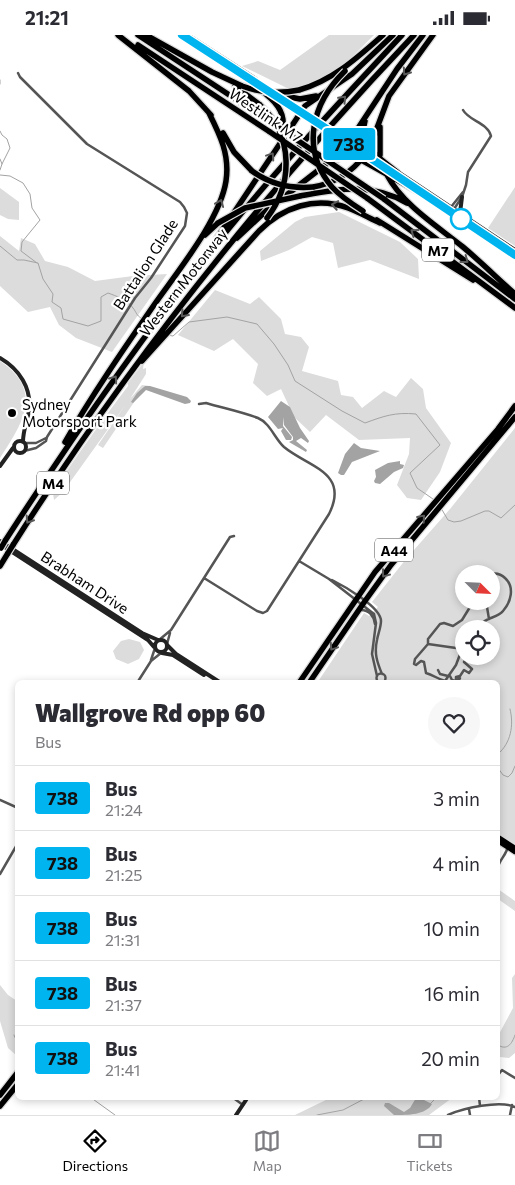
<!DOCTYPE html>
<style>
:root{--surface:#fff;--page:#f7f7f7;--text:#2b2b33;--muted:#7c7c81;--line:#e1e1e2;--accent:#000}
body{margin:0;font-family:Commissioner,sans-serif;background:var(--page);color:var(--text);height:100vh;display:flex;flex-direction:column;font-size:19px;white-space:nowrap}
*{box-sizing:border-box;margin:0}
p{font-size:16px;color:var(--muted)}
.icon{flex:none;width:28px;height:28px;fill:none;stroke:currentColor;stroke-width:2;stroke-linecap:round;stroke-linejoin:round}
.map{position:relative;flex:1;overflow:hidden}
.side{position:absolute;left:15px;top:645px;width:485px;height:420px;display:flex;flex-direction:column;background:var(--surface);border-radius:8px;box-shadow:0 2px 8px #0003}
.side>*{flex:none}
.badge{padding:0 10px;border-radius:4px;font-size:18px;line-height:32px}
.needle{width:32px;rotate:114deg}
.fabs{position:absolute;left:455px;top:530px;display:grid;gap:10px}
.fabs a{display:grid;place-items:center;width:45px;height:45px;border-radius:50%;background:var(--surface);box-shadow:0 2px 8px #0003;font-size:25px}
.map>.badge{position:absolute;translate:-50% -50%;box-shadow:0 0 0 2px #fff}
.round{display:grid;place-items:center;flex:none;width:52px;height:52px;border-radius:26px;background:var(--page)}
.headline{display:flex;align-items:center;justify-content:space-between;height:85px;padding:0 20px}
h1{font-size:24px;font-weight:800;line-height:38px}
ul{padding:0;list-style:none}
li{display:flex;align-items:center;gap:15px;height:65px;padding:0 20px;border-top:1px solid var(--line)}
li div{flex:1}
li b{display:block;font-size:19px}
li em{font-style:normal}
li .badge{min-width:55px;font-weight:700;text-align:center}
.status{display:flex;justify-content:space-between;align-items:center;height:35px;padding:0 25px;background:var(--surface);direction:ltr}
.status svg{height:14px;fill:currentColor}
.dock{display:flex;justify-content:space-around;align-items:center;height:70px;border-top:1px solid var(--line);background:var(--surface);font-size:14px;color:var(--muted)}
.dock a{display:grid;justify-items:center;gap:2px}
.dock .selected{color:var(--accent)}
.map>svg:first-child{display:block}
.green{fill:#dcdcdc;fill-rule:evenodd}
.water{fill:#a3a3a3}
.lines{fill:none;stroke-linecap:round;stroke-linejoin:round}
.stream{stroke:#a3a3a3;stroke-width:1}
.primary-casing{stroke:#dbdbdb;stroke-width:7}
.highway-casing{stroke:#dbdbdb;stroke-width:8}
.street{stroke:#555;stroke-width:2.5}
.secondary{stroke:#222;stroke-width:4}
.primary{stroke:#000;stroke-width:4.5}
.highway{stroke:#000;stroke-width:5.5}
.highway-bridge-casing{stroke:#dbdbdb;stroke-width:8;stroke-linecap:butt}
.secondary-bridge{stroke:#222;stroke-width:4}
.highway-bridge{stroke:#000;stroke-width:5.5}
.oneway{stroke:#595959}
.line-casing{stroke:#fff;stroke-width:11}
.line{stroke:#00b5ef;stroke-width:8}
.stop-dot{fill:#fff;stroke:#00b5ef;stroke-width:2.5}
.poi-dot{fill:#000;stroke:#fff;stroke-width:2}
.labels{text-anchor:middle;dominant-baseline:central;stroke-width:4.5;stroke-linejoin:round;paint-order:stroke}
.shield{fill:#fff;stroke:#4c4c4c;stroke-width:1}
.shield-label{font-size:14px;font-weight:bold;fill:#000}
.street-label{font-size:15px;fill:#000;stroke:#fff}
.poi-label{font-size:15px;fill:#000;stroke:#fff;text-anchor:start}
</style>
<div class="status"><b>21:21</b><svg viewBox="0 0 49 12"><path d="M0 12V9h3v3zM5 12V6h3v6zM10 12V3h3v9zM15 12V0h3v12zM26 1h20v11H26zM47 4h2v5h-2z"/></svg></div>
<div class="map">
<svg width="515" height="1080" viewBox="0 0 515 1080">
<rect width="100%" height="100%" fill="#fff"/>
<path class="green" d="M329 0H374L347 27 333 37 307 50 289 54 242 31 258 26 280 35Z
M515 152V211L488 193Z
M0 153 19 167V185L8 184 0 180Z
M339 177 400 207 418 224 419 244 370 225 338 233 333 208 312 202 289 215 261 226 260 216 295 187 305 182Z
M0 201 19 216 21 203 35 209 45 226 68 232 95 246 133 241 167 239 112 317 76 303 59 290 50 272 28 277 0 251Z
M215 255 250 269 259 262 281 284 285 299 301 302 309 312 302 336 338 346 341 360 353 362 362 373 384 356 396 362 411 343 423 354 426 373 451 408 440 437 421 465 407 463 397 450 409 419 410 403 359 405 326 380 310 397 294 382 281 354 267 361 253 348 258 329 233 304 214 316 178 300Z
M0 326C45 356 22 389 0 423Z
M144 327 143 334 146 333V339L130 364 142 350 150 351H145L103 413 98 410 126 369 63 457 54 465 53 458 63 448 62 443C83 412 105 381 128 351V348Z
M515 393V809L498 799V648H317L364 578 369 581 378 572 372 567 406 524 450 474ZM464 539H491V566H464ZM464 594H491V621H464Z
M129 604 140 607 144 615 139 624 128 629 116 624 113 616 121 606Z
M498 854 515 866V876L498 864Z
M515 939V1018L509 1023 500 1022 498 1024V1001L513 973 512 943Z
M0 950 8 960 17 966V1021L8 1013 0 986Z
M330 1063H452L429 1080H295Z"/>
<path class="water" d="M145 351H150L187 362 191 366 190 368 185 369 146 355 133 368 131 367 137 358Z
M281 366 290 372 300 393 309 406 308 408 301 403 296 406 307 415 306 417 289 407 293 405V402L284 390V382L283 391 292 402 291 405H286L281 396 283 393 278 394 268 382Z
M354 408 361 413 380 416 352 427 344 440H341L338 438 345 419Z
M400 426V429L404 430 403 433 394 437 380 449 375 448 374 446 376 442 375 435 388 428Z
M416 1063H420L432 1069C426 1080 408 1080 394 1080L384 1071 385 1068H389L404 1077 410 1073Z"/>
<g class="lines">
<path class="stream" d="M0 45V49
M0 96 2 100 7 104 10 113 2 129
M0 124 2 129 0 135
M0 140 10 141 23 148 30 159 32 173 40 185 22 207 21 216 37 228
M0 211 17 225H24L38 228 43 244 53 259 52 267 61 273 63 284 88 291 101 286V262L108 258C116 261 128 265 133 273 137 278 136 280 141 283
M167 300 173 301 189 287 227 282 257 289 274 309 288 330 295 346 342 376 365 388C384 381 395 377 416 379L440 410 410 438 417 453 433 464
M441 473 448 485 454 487 461 486 485 476H489L501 483 515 470
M498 719C511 708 514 690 510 674
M498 733 503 740 508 742 512 738 515 731
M14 1000 18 1009
M498 1010C507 1016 512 1009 515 1000
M90 1062 115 1080
M430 1069 437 1062
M317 1080 343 1075 366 1063 375 1062"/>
<defs>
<path id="primary" d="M498 802 515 813
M498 806 515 817"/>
<path id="highway" d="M118 0 189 56 211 80
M138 0 275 90
M146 0 212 37 242 51
M138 10 270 97
M240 37C257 57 290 66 282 98
M235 51 260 70
M299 55C333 45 357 23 383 0
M280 60 300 64 316 61
M365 86C358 112 380 123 397 137
M380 92V120
M223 98 234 117 252 136
M371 109 389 61 433 0
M335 125 343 122H356L433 165
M387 140C403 170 437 191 463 212 481 227 497 243 515 259
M313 152C331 149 347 140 359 127
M300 161C339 154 370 147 407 168
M367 163 515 273
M384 164 515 264
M377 185 473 245
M205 200 218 188
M217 203 305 71 352 39 393 0
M237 203 266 176 343 116 397 34 423 0
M142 326 259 196C283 172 315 161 348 173 359 177 369 183 380 188
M65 407C92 360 123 315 154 270 177 237 220 185 226 146 230 120 220 100 209 78
M5 506C78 393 154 283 240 180 292 118 347 59 402 0
M13 510C130 325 263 159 414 0
M0 531 8 518
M299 648 375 537 498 394 515 371
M309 648 365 566 391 530 515 382
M0 1060 18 1037
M0 1071 18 1049"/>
</defs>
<use href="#primary" class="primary-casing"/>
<use href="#highway" class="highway-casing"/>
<path class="street" d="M18 38 20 42 87 109 180 167 184 172 187 178 185 191 151 243 135 263 47 402 46 406 36 413 24 416
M451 172 463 157
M454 174 462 162 466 150 468 137 491 101C488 88 469 86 463 75
M199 369 206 368C223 373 242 377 258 383 270 388 275 404 284 412 308 432 350 437 329 479L267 576 263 578 257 576 204 543
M25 408H36L46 403
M299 526 329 544 374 579 376 588 372 619 377 641
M332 545C344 551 381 572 381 586 381 592 378 599 377 605 374 618 377 627 382 639
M486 566 489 584
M361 575C369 575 374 581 375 589
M480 594C481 582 497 584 503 576 511 567 515 552 505 543 501 539 496 538 491 539
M159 605 171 595 230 502 234 501
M167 609 170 598
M428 609 463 614
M462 614 456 630 445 646C438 644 433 640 426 638L424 627 421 626 416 630 414 629 415 624 428 609V604L440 589 444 588 453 591 462 585 470 572 474 570 487 572
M151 625 155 613
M438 635 440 639 448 641
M376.5 643a4.5 4.5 0 1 1 9 0a4.5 4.5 0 1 1-9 0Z
M450 641 452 645 458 647 460 643 456 645V642L460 641 464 635 469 638 472 634 464 627 468 621
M137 648 151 626 161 618
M0 765 18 773
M498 832C500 824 507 819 508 811
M0 839 18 808
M498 1040 502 1035 515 1043
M232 1062 243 1070
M479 1062 480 1071
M469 1074 470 1080
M448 1080C463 1073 500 1065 515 1072
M510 1080 512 1070"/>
<path class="secondary" d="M182 0 240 37
M188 0 256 44
M250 44 313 85
M336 99 418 154
M349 105 377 123
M395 135 515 215
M432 164 515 220
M460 178 462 162
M0 323C19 334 32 353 29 376 27 386 23 396 23 407
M14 412a6 6 0 1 1 12 0a6 6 0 1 1-12 0Z
M0 431 13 413
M0 506 142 598 158 605
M0 509 148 605 154 612
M155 611a6 6 0 1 1 12 0a6 6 0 1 1-12 0Z
M167 610 176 619 221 648
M162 618 173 620 204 640
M236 1080 248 1062"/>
<use href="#primary" class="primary"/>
<use href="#highway" class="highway"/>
<defs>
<path id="highway-bridge" d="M345 36C312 68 300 114 332 152 341 162 352 169 363 176
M242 51C261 58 280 59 299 55
M260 70C294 101 293 149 267 183
M275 90 384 164
M270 97 367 163
M252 136C270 149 290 154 313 152
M218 188 245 173 300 161
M1 513 5 506
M8 518 13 510"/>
</defs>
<use href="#highway-bridge" class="highway-bridge-casing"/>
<path class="secondary-bridge" d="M315 83 337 97"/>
<use href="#highway-bridge" class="highway-bridge"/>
</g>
<defs><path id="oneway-chevron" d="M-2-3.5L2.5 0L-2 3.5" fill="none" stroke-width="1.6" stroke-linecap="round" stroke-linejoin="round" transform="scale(1.25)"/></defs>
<g class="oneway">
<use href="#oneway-chevron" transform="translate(406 37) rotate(125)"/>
<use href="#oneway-chevron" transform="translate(343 64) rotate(-47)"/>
<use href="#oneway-chevron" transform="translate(271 121) rotate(-56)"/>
<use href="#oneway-chevron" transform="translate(220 168) rotate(-68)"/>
<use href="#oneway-chevron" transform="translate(335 170) rotate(-170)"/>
<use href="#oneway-chevron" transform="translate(414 197) rotate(-144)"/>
<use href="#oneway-chevron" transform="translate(465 225) rotate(37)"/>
<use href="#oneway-chevron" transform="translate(184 279) rotate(132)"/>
<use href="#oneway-chevron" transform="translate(114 344) rotate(-55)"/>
<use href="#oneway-chevron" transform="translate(422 483) rotate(-49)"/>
<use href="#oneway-chevron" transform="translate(29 485) rotate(123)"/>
<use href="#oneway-chevron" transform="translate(385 539) rotate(127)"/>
<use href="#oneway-chevron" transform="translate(333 612) rotate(124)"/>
</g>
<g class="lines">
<defs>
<path id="line" d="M182 0 324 92 515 220"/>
</defs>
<use href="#line" class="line-casing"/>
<use href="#line" class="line"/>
</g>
<circle class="stop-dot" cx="461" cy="184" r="10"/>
<circle class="poi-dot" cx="12" cy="378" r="5"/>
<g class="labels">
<g class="shield">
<rect x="422" y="203.5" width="32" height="23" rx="4"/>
<rect x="37" y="436.5" width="32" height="23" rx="4"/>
<rect x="375" y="503.5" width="38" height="23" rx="4"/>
</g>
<g class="shield-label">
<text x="438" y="215">M7</text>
<text x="53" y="448">M4</text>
<text x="394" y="515">A44</text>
</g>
<g class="street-label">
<text transform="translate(266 80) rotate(34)">Westlink M7</text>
<text transform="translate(145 229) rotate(-57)">Battalion Glade</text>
<text transform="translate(183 247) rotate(-52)">Western Motorway</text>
<text transform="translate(85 547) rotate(33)">Brabham Drive</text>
</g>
<g class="poi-label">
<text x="22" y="369">Sydney<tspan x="22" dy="17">Motorsport Park</tspan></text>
</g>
</g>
</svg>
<div class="fabs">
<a><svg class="needle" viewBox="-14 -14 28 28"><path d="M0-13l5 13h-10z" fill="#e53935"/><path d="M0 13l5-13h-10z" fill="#7c7c81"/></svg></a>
<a><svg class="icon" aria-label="locate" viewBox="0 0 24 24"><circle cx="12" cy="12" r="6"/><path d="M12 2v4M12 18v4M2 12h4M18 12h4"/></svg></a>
</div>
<b class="badge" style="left:349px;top:109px;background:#00b5ef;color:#111">738</b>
<section class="side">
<div class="headline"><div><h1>Wallgrove Rd opp 60</h1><p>Bus</p></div><a class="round"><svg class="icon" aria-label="heart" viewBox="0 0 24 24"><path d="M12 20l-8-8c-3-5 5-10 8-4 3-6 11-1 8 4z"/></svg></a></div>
<ul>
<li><span class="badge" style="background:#00b5ef;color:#111">738</span><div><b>Bus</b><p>21:24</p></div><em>3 min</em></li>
<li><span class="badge" style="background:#00b5ef;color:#111">738</span><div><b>Bus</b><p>21:25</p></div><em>4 min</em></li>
<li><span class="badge" style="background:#00b5ef;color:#111">738</span><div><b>Bus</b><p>21:31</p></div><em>10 min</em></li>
<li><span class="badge" style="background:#00b5ef;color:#111">738</span><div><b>Bus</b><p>21:37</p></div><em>16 min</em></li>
<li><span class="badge" style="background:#00b5ef;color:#111">738</span><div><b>Bus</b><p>21:41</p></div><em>20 min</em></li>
</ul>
</section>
</div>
<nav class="dock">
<a class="selected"><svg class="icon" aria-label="directions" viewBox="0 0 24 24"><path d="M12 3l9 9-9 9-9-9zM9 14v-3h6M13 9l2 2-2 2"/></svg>Directions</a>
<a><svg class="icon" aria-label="map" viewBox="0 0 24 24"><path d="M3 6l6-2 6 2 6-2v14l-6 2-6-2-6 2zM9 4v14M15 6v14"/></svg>Map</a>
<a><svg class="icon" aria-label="tickets" viewBox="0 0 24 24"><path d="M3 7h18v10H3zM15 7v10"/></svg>Tickets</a>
</nav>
